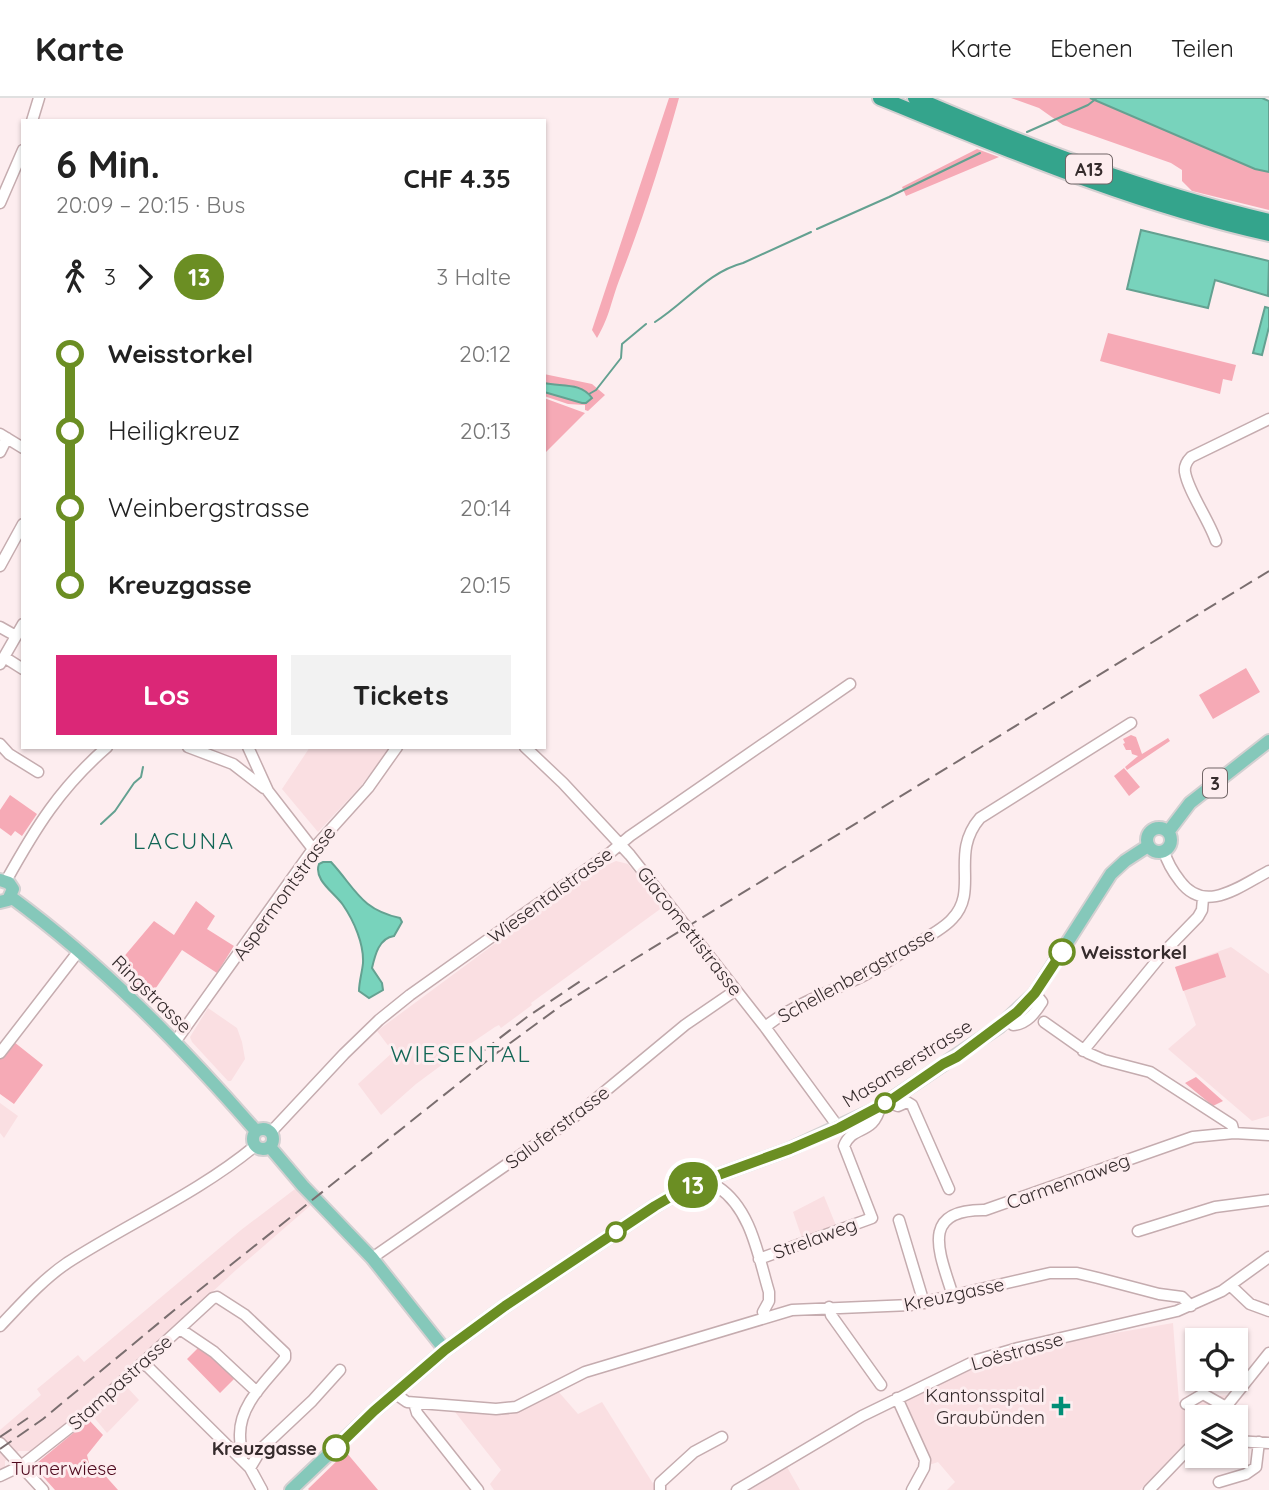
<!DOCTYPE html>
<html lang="de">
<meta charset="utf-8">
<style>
:root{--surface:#fff;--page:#f2f2f2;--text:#222;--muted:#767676;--line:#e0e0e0;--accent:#db2777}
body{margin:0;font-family:Quicksand,sans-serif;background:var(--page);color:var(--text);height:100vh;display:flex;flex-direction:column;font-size:26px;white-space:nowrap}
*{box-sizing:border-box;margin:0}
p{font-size:23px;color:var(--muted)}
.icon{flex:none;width:38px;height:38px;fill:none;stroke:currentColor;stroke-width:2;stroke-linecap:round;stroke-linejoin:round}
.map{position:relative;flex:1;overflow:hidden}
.details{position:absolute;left:21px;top:21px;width:525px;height:630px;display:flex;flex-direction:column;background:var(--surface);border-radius:0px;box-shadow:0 2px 5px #0004}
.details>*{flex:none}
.badge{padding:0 14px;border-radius:23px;font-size:24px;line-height:46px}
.fabs{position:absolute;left:1185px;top:1230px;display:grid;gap:14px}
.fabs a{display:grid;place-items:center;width:63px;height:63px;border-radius:0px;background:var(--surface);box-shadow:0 2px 5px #0004;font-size:35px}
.map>.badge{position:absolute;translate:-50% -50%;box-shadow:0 0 0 4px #fff}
.legs{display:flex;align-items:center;gap:10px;height:77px;padding:0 35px;font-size:23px}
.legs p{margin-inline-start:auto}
.head{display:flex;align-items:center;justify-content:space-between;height:119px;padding:0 35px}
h1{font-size:38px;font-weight:700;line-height:52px}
.button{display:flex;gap:14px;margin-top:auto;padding:14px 35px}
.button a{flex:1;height:80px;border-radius:0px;background:var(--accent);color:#fff;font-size:28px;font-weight:700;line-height:80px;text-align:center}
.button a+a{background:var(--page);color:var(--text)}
ul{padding:0 35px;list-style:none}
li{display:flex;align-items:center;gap:24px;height:77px;font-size:26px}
li i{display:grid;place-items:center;width:10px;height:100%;margin:0 9px;background:currentColor}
li i::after{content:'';width:18px;height:18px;margin:-9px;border:5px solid;border-radius:50%;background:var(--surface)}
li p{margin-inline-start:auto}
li:first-child i{background:linear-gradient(#0000 50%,currentColor 0)}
li:last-child i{background:linear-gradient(currentColor 50%,#0000 0)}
header{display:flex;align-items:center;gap:42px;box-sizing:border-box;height:98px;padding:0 35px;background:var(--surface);border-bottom:2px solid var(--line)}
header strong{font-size:33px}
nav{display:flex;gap:38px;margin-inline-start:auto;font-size:24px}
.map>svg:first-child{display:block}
.built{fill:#fadfe2}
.green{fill:#f6aab6}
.water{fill:#78d3bc;stroke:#64a191;stroke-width:2}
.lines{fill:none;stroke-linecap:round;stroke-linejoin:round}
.stream{stroke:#64a191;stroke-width:2}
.minor-casing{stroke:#c5acaf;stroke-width:13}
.major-casing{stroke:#d3d0d1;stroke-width:16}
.highway-casing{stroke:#d3d0d1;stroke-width:18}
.minor{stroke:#fff;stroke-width:10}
.major{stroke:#85c8ba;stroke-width:12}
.highway{stroke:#34a48c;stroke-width:14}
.rail{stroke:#7a6e6f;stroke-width:2;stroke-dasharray:14 7;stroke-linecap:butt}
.line-1-casing{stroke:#fff;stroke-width:16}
.line-1{stroke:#6b8e23;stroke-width:10}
.stop-1-dot{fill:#fff;stroke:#6b8e23;stroke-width:3.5}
.poi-dot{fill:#008e76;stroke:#fdedef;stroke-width:2.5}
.labels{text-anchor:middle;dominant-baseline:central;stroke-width:6;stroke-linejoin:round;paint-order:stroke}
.shield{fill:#fdedef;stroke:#716566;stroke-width:2}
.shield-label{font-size:18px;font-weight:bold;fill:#352b2c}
.street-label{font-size:19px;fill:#352b2c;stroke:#fdedef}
.stop-label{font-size:19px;font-weight:bold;fill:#352b2c;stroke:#fdedef;text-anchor:start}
.poi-label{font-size:19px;fill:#352b2c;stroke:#fdedef;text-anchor:end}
.park-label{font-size:19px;fill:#4f0a1e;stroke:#fdedef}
.quarter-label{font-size:23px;letter-spacing:2px;fill:#136656;stroke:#fdedef}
</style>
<header>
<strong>Karte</strong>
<nav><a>Karte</a><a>Ebenen</a><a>Teilen</a></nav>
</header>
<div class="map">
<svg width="1269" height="1392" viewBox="0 0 1269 1392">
<rect width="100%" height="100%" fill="#fdedef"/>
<path class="built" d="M310 649H391L360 689 318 734 282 691Z
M616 763 628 766 663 809 531 905 532 907 501 930 499 927 495 929 470 946 416 986 381 1017 358 986 393 954 377 933 539 813 602 769Z
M1231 849 1269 876V1018L1252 1023 1168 951 1196 927 1175 869Z
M208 910 237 930 242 944 245 961 231 983H228L192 944 190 939Z
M0 1005 18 1018 4 1040 0 1035Z
M295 1091 311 1107 236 1172 104 1294 35 1353H19L5 1363V1369L0 1372V1332L41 1297 37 1291 78 1257 84 1264 241 1132Z
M824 1098 837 1130 803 1143 793 1114Z
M1173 1225 1179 1304 1203 1291 1218 1298 1228 1297 1209 1319 1197 1320V1333L1140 1392H947L955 1384 938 1364 929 1367 905 1311V1303L977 1269 1018 1256 1092 1239Z
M126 1288 139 1302 107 1335 92 1317Z
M557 1292 578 1316 602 1304 657 1392H494L490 1386 501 1372 455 1314 498 1315Z
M787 1369 800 1392H750Z"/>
<path class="green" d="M669 0H679C662 61 643 121 620 180 611 203 610 218 597 240L592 232Z
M1011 0H1090L1255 71 1269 74V112L1192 93 1182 83V72L1171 65 1063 27 1039 10Z
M977 51 999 59 906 98 902 89Z
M1108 235 1236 267 1232 283 1223 281 1220 296 1100 263Z
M544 276 592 286 605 297 588 313 585 312V307L568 306 544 298Z
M544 300 585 315 544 356Z
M1246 570 1260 594 1213 621 1199 597Z
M1131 637 1136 639 1142 656 1168 640 1170 643 1127 672 1125 669 1138 658 1132 656 1131 652H1126L1123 646 1125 645 1123 641Z
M1124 670 1140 689 1129 698 1114 678Z
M10 697 37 716 22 738 15 733 11 738 0 730V712Z
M196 803 215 818 207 831 234 848 217 875 182 852 149 900 116 868 154 823 174 837Z
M1218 855 1226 879 1183 893 1175 869Z
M14 944 43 967 14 1006 0 996V960Z
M1196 979 1223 1003 1213 1008 1185 985Z
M200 1248 235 1280 220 1295 187 1261Z
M89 1322 103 1337 87 1357 90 1369 102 1374 118 1392H55L38 1373 37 1365Z
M346 1354 378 1392H309L308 1391Z"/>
<path class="water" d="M1090 0H1262L1269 3V74L1255 71Z
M1141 132 1269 163 1268 198 1215 182 1208 210 1127 191Z
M1265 209 1269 210V229L1262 257 1253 255Z
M544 285C561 289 581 284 592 300L586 305H582L544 294Z
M323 764H331C356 791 360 811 400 820L402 824 394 838C379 840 375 857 372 870L382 885 383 892 369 900 359 893C359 884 362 875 363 865 364 846 354 823 343 807 335 795 313 782 319 766Z"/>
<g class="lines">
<path class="stream" d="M1027 34 1088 7 1097 0
M817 131 889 99 980 55
M655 224C685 205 708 174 743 165L811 134
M589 296 596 292 621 260 622 246 646 226
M101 726 115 713 134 685 141 679 143 669"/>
<defs>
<path id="minor" d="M32 23 39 0
M0 105 23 52
M0 336 23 350
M0 354 7 340
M1216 443C1209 422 1188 393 1185 374 1184 367 1187 363 1191 359L1269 321
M0 468 23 426
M0 529 16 538
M4 559 23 571
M0 566 23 526
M0 646 9 656 38 674
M188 649 233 666 264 690
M248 649 268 693 313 751
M525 649 563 685 630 757 765 929 839 1030
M1164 753C1167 764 1173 774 1180 783 1205 817 1240 788 1269 773
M6 783C36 729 60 690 107 649
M1008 922 1013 927C1027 926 1035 915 1042 904L1035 895
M1044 924 1088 955 1104 962 1150 974 1232 1027 1234 1035
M765 929C794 906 828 895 861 879 880 869 898 857 917 845 929 838 943 831 952 821 980 792 949 756 980 720L1131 625
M175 944 313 751 368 690 397 649
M1083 953 1164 854 1198 819 1202 812 1203 800
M0 955 78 854
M888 1004 898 1008 907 1004 912 1007 949 1091
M271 1034 344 956 379 922 410 897 611 754 630 738 850 586
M691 1087 694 1094 718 1089C751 1111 758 1157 769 1194V1203L763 1214 765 1220
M899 1122 924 1205
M1138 1133 1215 1109 1269 1102
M372 1160 568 1024 685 927 736 892
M759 1161 872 1120 844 1048C852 1027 874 1037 880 1009
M1231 1188 1250 1206 1269 1213
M953 1198C940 1156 918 1111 985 1112L1193 1039 1234 1035 1269 1037
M829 1209 831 1217 881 1287
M0 1228C21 1206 42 1182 67 1165 129 1125 198 1095 255 1048
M180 1231 214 1254 257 1294
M143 1264 250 1370 262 1392
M394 1295 407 1304 496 1311 516 1309 585 1274 792 1212 911 1207 1050 1175H1077L1098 1180 1159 1196 1182 1199 1191 1208
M897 1300 925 1362 924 1370 912 1392
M414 1305 417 1315 478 1392
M1186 1306 1203 1296 1226 1309
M1217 1320 1269 1255
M1236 1343 1269 1345
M0 1345 43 1392
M250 1370 262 1350 312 1303 340 1272
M0 1378 21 1368 87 1316 213 1200 217 1199 245 1217 285 1255V1260C267 1283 239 1306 240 1338 240 1346 242 1353 242 1361
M1219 1384 1246 1376 1256 1369 1259 1344
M660 1392V1385L694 1354 722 1339
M737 1392 862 1318 977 1262 1018 1250 1177 1213 1222 1193 1269 1159
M1149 1392 1197 1342"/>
<path id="major" d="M1147 742a12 12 0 1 1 24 0a12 12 0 1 1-24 0Z
M1168 734 1190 705 1269 643
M0 782 9 785 13 791 8 802 0 804
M11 799C102 866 182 948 256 1033
M253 1041a10 10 0 1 1 20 0a10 10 0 1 1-20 0Z
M270 1049 303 1088 372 1160 445 1252
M291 1392 374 1313 445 1252 505 1208 655 1108 691 1087 790 1051 880 1009 1000 928 1035 895 1111 776 1125 763 1148 748"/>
<path id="highway" d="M880 0C1008 52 1134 106 1269 136
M915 0C1031 50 1146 94 1269 123"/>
</defs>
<use href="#minor" class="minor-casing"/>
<use href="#major" class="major-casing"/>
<use href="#highway" class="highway-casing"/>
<use href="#minor" class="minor"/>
<use href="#major" class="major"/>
<use href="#highway" class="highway"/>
<path class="rail" d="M483 953 527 919 585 880
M0 1339 28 1320
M0 1351 43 1321 178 1209 498 954 562 907 636 860 1269 473"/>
</g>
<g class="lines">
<defs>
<path id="line-1" d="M336 1350 374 1313 445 1252 505 1208 655 1108 691 1087 790 1051 839 1030 888 1004 943 966 957 959 1017 914 1035 895 1062 854"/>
</defs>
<use href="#line-1" class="line-1-casing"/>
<use href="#line-1" class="line-1"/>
</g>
<g class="stop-1-dot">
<circle cx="1062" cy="854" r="12"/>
<circle cx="885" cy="1005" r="9"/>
<circle cx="616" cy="1134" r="9"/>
<circle cx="336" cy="1350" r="12"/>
</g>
<path class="poi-dot" d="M1057.5 1297.5h7v7h7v7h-7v7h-7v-7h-7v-7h7z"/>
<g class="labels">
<g class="shield">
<rect x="1066" y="56.5" width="46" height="29" rx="5"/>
<rect x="1203" y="670.5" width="24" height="29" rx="5"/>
</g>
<g class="shield-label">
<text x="1089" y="71">A13</text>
<text x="1215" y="685">3</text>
</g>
<g class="street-label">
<text transform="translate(284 795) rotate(-54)">Aspermontstrasse</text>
<text transform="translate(550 797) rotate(-36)">Wiesentalstrasse</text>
<text transform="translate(690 833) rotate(52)">Giacomettistrasse</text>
<text transform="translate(856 877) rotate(-29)">Schellenbergstrasse</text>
<text transform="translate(152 896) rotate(44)">Ringstrasse</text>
<text transform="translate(907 965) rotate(-32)">Masanserstrasse</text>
<text transform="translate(557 1029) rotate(-37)">Saluferstrasse</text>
<text transform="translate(1068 1083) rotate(-20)">Carmennaweg</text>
<text transform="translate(815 1140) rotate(-20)">Strelaweg</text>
<text transform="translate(954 1196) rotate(-12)">Kreuzgasse</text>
<text transform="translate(1017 1253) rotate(-16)">Loëstrasse</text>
<text transform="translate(120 1284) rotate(-42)">Stampastrasse</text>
</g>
<g class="stop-label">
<text x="1081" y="854">Weisstorkel</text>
<text x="317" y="1350" text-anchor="end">Kreuzgasse</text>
</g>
<g class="poi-label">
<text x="1045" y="1297">Kantonsspital<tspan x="1045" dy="22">Graubünden</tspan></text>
</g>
<g class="park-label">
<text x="64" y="1370">Turnerwiese</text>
</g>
<g class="quarter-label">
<text x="184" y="742">LACUNA</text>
<text x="461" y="955">WIESENTAL</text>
</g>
</g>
</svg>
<div class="fabs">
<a><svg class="icon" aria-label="locate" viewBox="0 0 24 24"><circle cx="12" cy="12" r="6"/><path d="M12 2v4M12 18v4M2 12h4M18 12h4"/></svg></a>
<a><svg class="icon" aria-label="layers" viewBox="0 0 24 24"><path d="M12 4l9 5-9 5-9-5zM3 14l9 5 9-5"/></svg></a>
</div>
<b class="badge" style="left:693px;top:1087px;background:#6b8e23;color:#fff">13</b>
<section class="details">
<div class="head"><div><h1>6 Min.</h1><p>20:09 – 20:15 · Bus</p></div><b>CHF 4.35</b></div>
<div class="legs"><svg class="icon" aria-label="walk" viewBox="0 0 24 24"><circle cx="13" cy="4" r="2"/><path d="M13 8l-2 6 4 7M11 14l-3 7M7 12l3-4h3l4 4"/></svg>3<svg class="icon" aria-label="forward" viewBox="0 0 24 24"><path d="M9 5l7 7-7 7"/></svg><b class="badge" style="background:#6b8e23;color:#fff">13</b><p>3 Halte</p></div>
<ul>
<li><i style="color:#6b8e23"></i><b>Weisstorkel</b><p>20:12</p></li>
<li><i style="color:#6b8e23"></i><span>Heiligkreuz</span><p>20:13</p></li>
<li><i style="color:#6b8e23"></i><span>Weinbergstrasse</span><p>20:14</p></li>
<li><i style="color:#6b8e23"></i><b>Kreuzgasse</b><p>20:15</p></li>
</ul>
<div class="button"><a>Los</a><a>Tickets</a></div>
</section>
</div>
